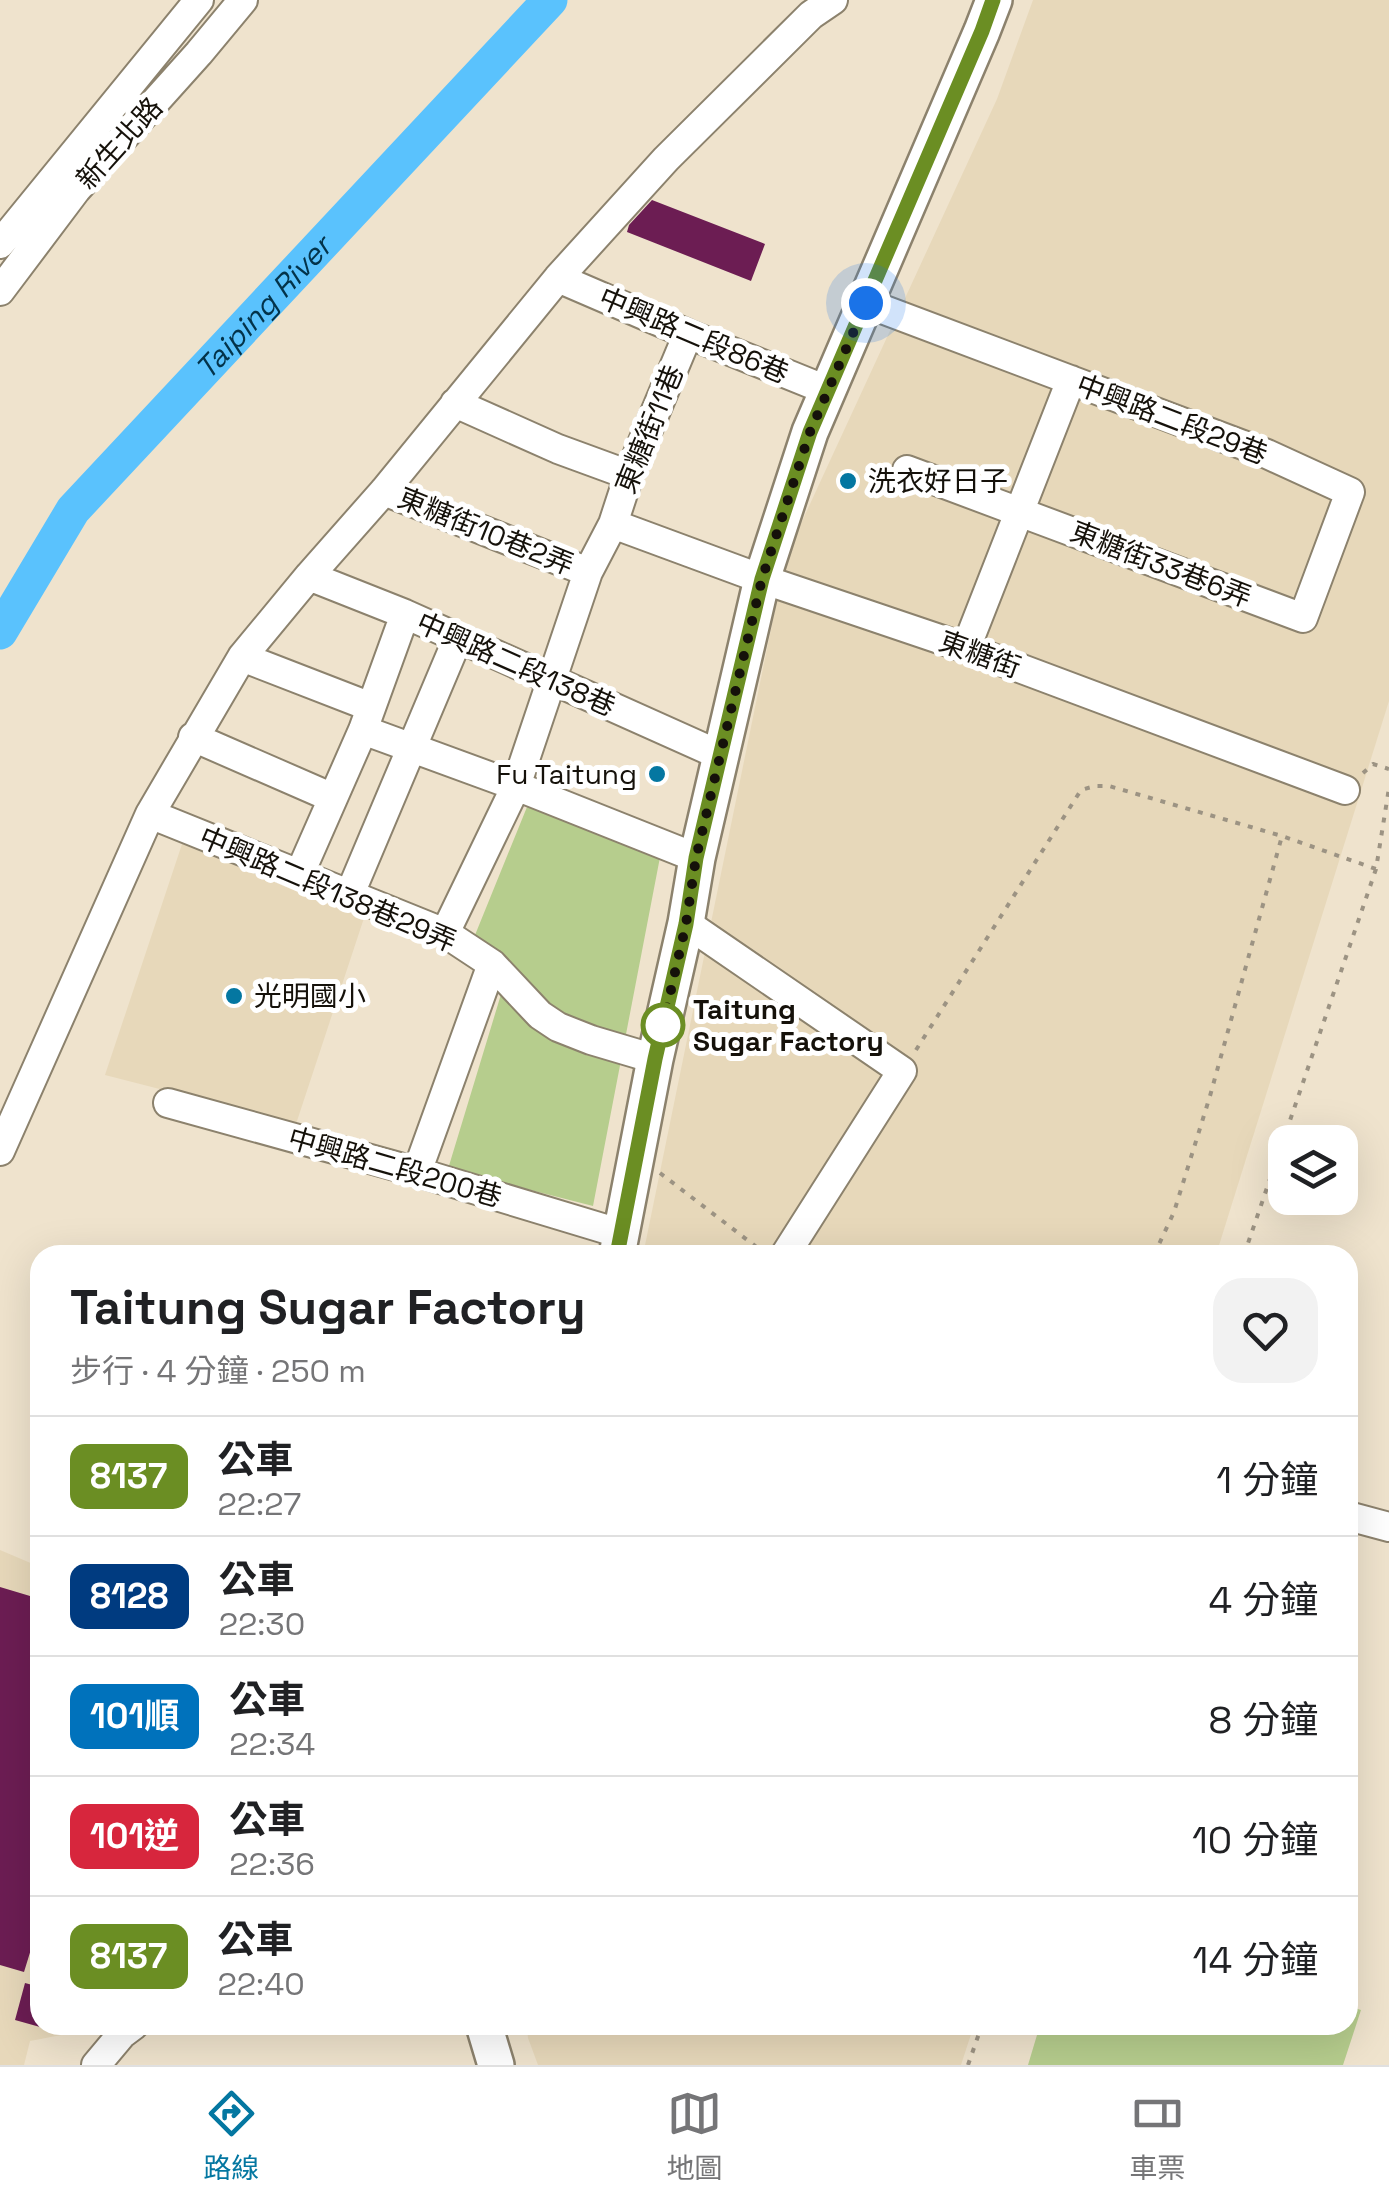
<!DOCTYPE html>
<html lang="zh-TW">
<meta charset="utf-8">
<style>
:root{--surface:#fff;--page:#f2f2f2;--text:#202124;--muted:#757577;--line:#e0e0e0;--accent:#0477a1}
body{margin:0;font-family:"Space Grotesk","Noto Sans TC",sans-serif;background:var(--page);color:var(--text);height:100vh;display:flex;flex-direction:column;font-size:38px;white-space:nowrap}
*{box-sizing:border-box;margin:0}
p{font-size:32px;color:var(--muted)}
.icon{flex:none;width:55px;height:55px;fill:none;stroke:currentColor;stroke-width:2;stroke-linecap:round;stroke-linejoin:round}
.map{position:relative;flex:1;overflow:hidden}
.drawer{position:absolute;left:30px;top:1245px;width:1328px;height:790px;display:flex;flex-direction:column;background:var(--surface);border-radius:30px;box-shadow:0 10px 40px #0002}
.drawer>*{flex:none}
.badge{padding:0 20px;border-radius:15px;font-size:35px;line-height:65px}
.fabs{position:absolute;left:1268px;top:1125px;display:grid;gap:20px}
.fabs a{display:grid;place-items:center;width:90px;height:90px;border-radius:20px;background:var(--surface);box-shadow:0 10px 40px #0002;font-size:50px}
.you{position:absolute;width:50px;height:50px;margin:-25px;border:8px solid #fff;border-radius:50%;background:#1a73e8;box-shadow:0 0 0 15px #1a73e833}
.map>.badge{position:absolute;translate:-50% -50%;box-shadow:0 0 0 5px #fff}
.round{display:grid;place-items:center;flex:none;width:105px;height:105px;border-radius:30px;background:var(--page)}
.summary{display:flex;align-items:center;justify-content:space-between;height:170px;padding:0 40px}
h1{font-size:48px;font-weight:700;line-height:75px}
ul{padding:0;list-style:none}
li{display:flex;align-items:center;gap:30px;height:120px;padding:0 40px;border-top:2px solid var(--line)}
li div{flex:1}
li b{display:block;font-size:38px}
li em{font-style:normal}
li .badge{min-width:110px;font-weight:700;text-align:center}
.tab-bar{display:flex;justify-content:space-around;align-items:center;height:140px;border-top:2px solid var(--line);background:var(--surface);font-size:28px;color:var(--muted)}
.tab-bar a{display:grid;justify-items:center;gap:5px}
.tab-bar .selected{color:var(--accent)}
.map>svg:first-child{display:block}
.built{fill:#e7d8ba}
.green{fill:#b6cd8d}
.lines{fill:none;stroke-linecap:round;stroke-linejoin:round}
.river{stroke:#5ac2fd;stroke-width:35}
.building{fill:#6c1d53}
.minor-casing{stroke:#8c826d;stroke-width:32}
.major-casing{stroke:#8c826d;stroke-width:40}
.path{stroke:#9c9383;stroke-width:4;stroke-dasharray:5 8;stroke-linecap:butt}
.minor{stroke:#fff;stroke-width:28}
.major{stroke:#fff;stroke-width:35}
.line-casing{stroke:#fff;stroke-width:22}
.line{stroke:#6b8e23;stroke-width:15}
.walk{stroke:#15110a;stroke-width:10;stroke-dasharray:0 18}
.poi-dot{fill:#0477a1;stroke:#fff;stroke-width:4}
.stop-dot{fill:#fff;stroke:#6b8e23;stroke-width:5}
.labels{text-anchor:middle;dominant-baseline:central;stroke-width:10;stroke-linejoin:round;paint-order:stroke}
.street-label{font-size:28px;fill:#15110a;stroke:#fff}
.poi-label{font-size:28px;fill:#15110a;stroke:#fff;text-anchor:start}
.stop-label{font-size:28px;font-weight:bold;fill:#15110a;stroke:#fff;text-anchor:start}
.water-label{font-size:30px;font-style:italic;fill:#03334a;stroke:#fff}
</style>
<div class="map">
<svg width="1389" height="2065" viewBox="0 0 1389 2065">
<rect width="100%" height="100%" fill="#efe3cd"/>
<path class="built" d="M1033 0H1389V701L1216 1255H643L786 556 997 99Z
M182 844 364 918 296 1124 105 1075Z
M0 1550 40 1567V2025H100L98 2028 30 2041 24 2065H0Z
M527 2025H974L961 2065H538L528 2038Z"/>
<path class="green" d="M527 807 661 852 593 1206 448 1169 509 968 473 940Z
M1348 2006 1361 2010 1343 2065H1028L1040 2025H1348Z"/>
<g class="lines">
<path class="river" id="s1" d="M0 632 73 510 550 0"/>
</g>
<path class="building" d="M652 200 765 244 751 281 627 232 629 225Z
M0 1587 40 1599V1920L24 1972 0 1965Z
M25 1983 40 1987V2027L15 2020Z"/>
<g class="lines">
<defs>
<path id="minor" d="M0 244 199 0
M558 278 688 334 829 391
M0 291 76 190 199 53 243 0
M866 303 1267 454 1350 492 1303 618 907 470
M455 403 558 449 629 475
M384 491 588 572
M613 524 762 579 966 648 1345 790
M309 576 405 614 722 756
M966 648 1071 380
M242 657 371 707
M363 730 516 786 697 858
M193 737 333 798
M150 814 445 933 492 964 540 1015 558 1027 591 1040 655 1059
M300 873 363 730 405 614
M349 896 458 638
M686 923 902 1071 785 1255
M445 933 516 786 588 572 613 524 629 475 688 334
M168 1103 417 1172 622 1234
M0 1151 150 814 242 657 309 576 384 491 558 278 666 159 811 15 833 0
M417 1172 492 964
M1348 1516 1389 1527
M96 2065 122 2034 134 2025"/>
<path id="major" d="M617 1255 655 1059 686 923 697 858 762 579 810 432 982 31 994 0
M484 2025 496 2065"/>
</defs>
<use href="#minor" class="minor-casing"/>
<use href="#major" class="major-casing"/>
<path class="path" d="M1363 773 1373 764 1389 769
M916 1050 1081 790 1095 786H1109L1282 836 1376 869
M660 1173 763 1252
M1154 1255 1174 1212 1210 1096 1282 836
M1244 1255 1376 869 1389 788
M968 2065 982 2025"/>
<use href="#minor" class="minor"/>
<use href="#major" class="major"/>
</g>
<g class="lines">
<defs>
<path id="line" d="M617 1255 655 1059 686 924 696 858 762 579 810 432 982 31 993 0"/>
</defs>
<use href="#line" class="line-casing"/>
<use href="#line" class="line"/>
<path class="walk" d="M663 1025 686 924 696 858 762 579 810 432 866 303"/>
</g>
<g class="poi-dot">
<circle cx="848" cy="481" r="10"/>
<circle cx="657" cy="774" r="10"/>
<circle cx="234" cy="996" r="10"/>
</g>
<circle class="stop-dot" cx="663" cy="1025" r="20"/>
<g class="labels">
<g class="street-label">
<text transform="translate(119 143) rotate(-48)">新生北路</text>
<text transform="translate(694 335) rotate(23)">中興路二段86巷</text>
<text transform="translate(1172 419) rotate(21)">中興路二段29巷</text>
<text transform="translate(649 429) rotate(-68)">東糖街11巷</text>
<text transform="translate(486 531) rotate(22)">東糖街10巷2弄</text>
<text transform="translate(1161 564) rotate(21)">東糖街33巷6弄</text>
<text transform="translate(980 654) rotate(20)">東糖街</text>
<text transform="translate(516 664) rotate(24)">中興路二段138巷</text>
<text transform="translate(328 889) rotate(23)">中興路二段138巷29弄</text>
<text transform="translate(395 1167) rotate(16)">中興路二段200巷</text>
</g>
<g class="poi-label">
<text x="868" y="481">洗衣好日子</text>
<text x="637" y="774" text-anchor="end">Fu Taitung</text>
<text x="254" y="996">光明國小</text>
</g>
<g class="stop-label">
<text x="693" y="1009">Taitung<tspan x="693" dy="32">Sugar Factory</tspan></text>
</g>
<g class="water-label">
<text stroke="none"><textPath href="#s1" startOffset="420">Taiping River</textPath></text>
</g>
</g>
</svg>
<div class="fabs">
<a><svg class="icon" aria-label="layers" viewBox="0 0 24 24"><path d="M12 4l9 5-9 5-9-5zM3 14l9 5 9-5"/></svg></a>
</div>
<div class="you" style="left:866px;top:303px"></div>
<section class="drawer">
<div class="summary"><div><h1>Taitung Sugar Factory</h1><p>步行 · 4 分鐘 · 250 m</p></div><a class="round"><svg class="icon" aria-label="heart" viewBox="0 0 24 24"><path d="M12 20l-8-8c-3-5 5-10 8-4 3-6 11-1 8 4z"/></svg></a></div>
<ul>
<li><span class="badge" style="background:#6b8e23;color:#fff">8137</span><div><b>公車</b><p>22:27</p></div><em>1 分鐘</em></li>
<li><span class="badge" style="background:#003b80;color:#fff">8128</span><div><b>公車</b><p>22:30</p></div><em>4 分鐘</em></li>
<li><span class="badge" style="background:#0072bc;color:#fff">101順</span><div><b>公車</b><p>22:34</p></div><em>8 分鐘</em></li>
<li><span class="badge" style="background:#d7263d;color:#fff">101逆</span><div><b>公車</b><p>22:36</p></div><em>10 分鐘</em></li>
<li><span class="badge" style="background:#6b8e23;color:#fff">8137</span><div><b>公車</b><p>22:40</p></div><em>14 分鐘</em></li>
</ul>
</section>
</div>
<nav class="tab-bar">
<a class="selected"><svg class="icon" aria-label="directions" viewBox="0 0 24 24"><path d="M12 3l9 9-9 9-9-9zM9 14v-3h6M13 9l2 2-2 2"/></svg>路線</a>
<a><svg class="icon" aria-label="map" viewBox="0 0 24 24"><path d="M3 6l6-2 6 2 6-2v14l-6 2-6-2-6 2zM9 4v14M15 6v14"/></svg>地圖</a>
<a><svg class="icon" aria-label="tickets" viewBox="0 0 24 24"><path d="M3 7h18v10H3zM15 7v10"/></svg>車票</a>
</nav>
